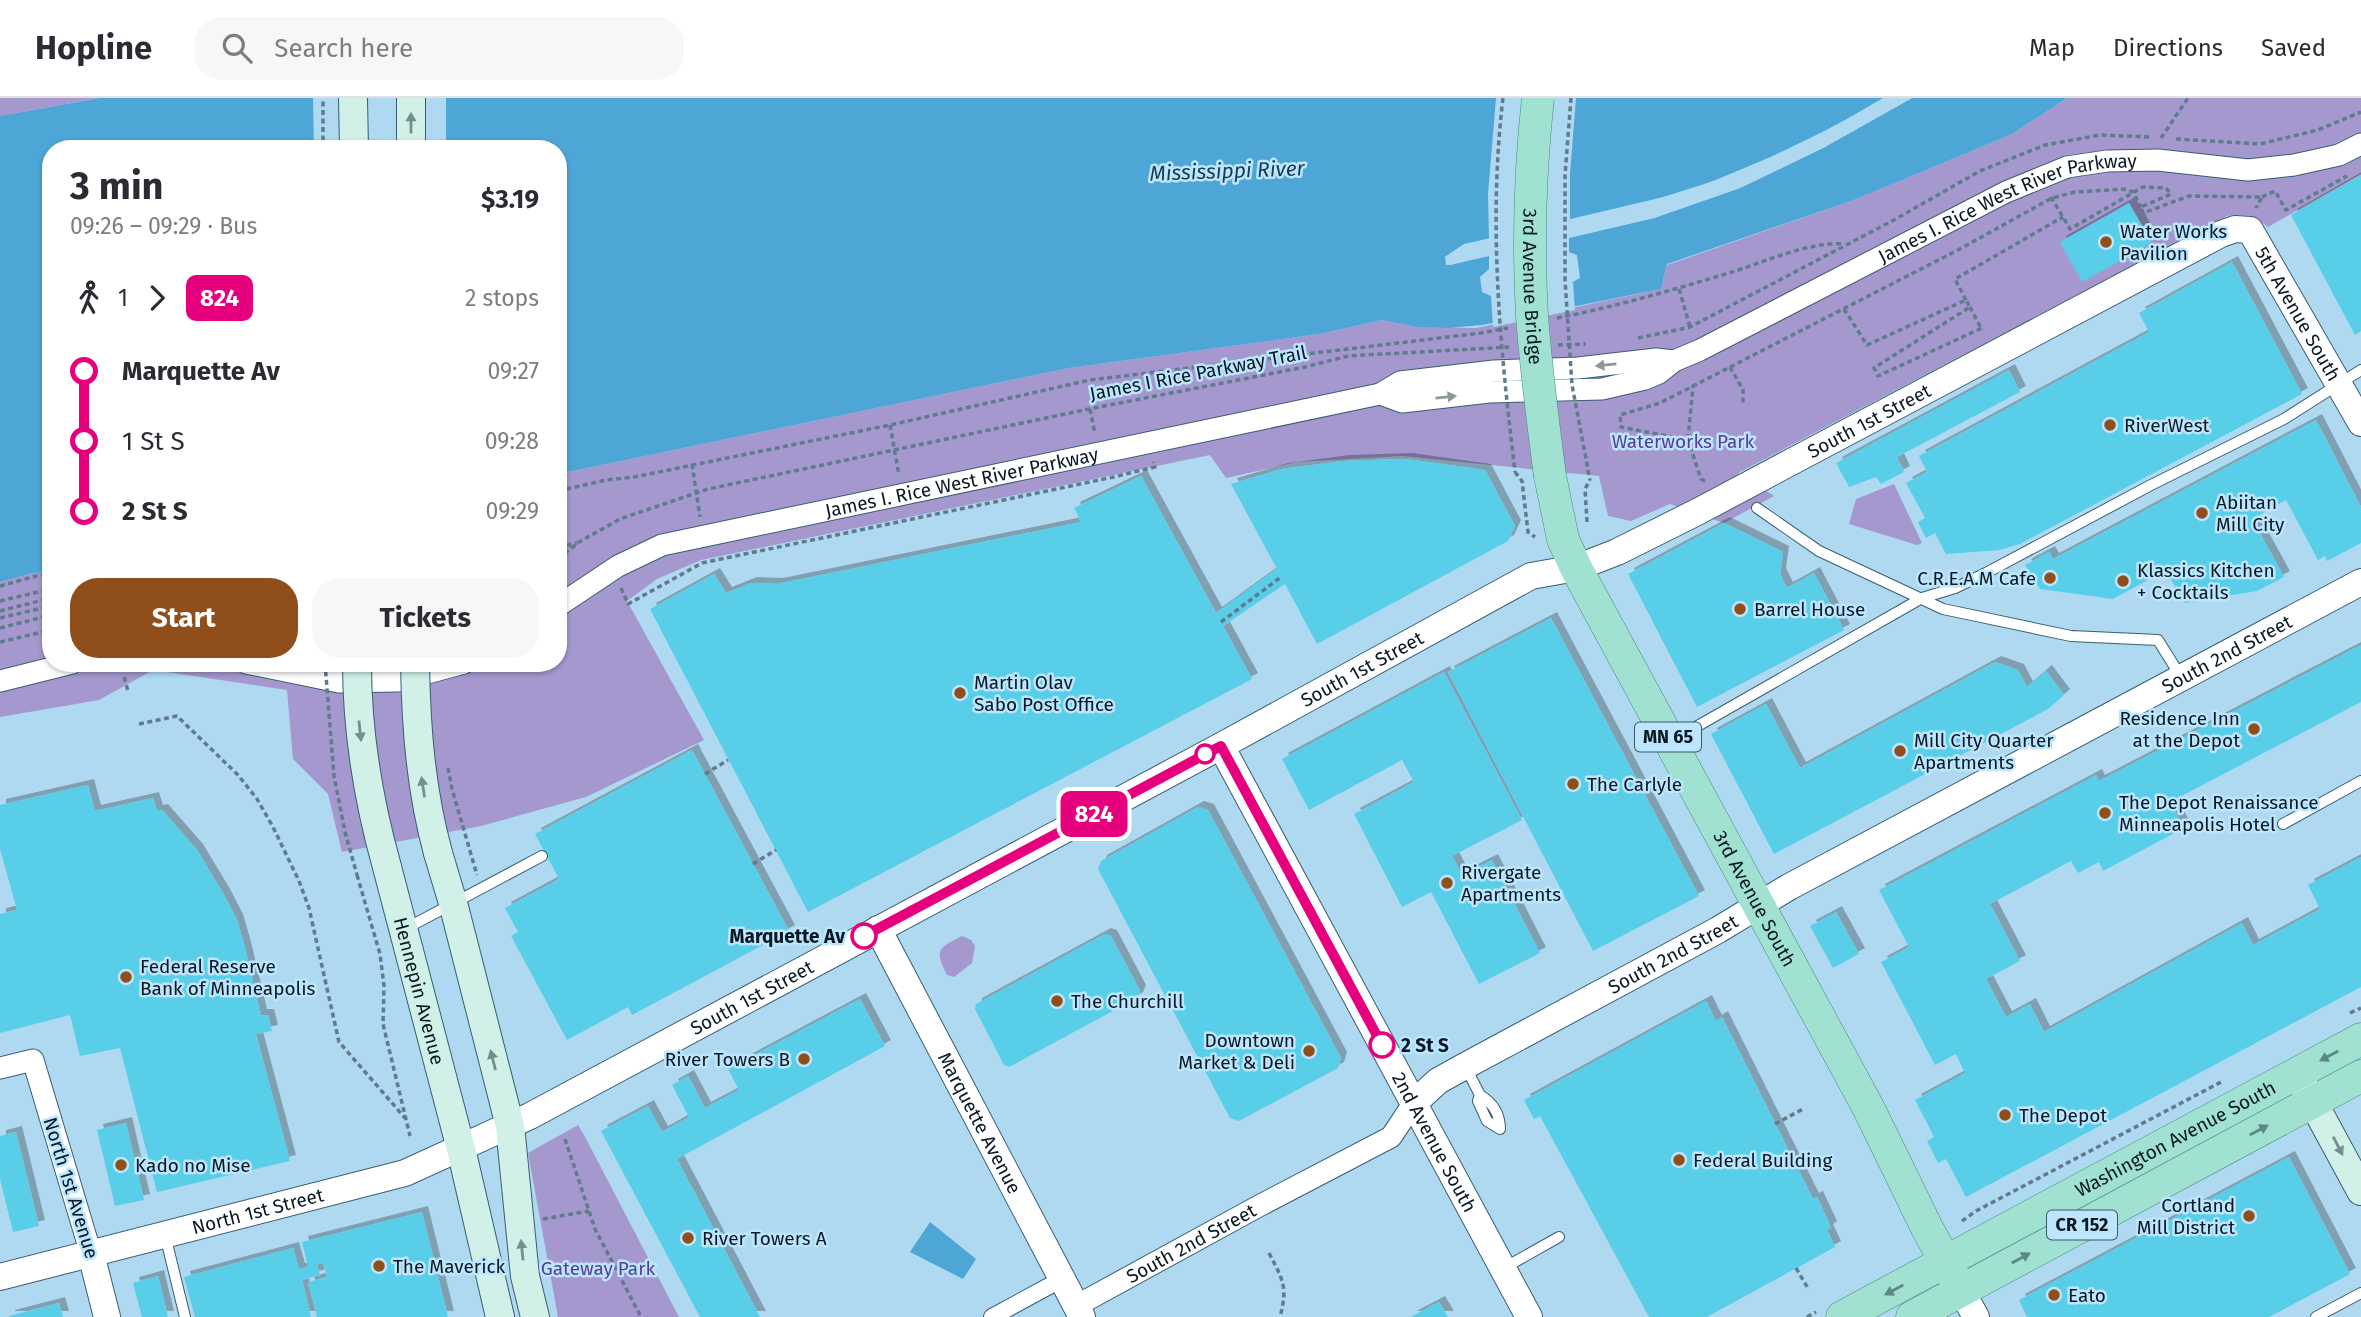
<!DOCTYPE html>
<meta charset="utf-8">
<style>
:root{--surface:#fff;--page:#f7f7f7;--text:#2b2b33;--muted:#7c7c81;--line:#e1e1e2;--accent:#8f4e1a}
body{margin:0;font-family:"Fira Sans",sans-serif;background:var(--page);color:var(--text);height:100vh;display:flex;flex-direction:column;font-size:26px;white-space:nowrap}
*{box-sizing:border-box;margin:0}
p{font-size:23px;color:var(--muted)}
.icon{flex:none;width:38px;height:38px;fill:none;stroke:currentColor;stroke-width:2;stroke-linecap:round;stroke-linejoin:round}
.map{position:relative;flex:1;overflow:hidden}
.sheet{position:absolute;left:42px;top:42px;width:525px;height:532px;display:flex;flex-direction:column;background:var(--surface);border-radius:28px;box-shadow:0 2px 5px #0004}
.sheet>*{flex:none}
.badge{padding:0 14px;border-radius:10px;font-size:24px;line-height:46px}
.map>.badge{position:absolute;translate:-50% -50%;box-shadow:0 0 0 4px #fff}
.legs{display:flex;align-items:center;gap:10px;height:77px;padding:0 28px;font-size:23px}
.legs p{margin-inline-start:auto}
.head{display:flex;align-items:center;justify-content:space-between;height:119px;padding:0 28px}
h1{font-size:38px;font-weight:700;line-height:52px}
.action{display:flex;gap:14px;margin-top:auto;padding:14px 28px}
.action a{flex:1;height:80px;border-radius:28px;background:var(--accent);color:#fff;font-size:28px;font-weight:700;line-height:80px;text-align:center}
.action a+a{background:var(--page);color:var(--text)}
ul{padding:0 28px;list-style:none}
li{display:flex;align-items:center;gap:24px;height:70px;font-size:26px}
li i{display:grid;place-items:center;width:10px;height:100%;margin:0 9px;background:currentColor}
li i::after{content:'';width:18px;height:18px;margin:-9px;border:5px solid;border-radius:50%;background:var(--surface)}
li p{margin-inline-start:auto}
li:first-child i{background:linear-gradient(#0000 50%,currentColor 0)}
li:last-child i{background:linear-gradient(currentColor 50%,#0000 0)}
header{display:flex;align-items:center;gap:42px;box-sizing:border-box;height:98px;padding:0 35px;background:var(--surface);border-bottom:2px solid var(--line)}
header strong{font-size:33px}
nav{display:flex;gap:38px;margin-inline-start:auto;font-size:24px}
.search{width:490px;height:63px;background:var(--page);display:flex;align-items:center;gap:18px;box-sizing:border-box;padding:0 24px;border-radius:28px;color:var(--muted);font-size:26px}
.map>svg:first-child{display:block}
.park{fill:#a498ce}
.water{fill:#4da6d6}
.pier{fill:#afd9f1}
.building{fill:#59cee8;filter:url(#shadow)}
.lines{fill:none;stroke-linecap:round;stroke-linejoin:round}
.service-casing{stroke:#385d73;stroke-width:12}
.pedestrian-casing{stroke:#385d73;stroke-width:18}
.minor-casing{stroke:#385d73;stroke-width:23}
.tertiary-casing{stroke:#385d73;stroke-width:28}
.secondary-casing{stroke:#385d73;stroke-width:30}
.primary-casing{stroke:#428e7f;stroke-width:33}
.path{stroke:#5f7b8c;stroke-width:3.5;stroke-dasharray:5 3.5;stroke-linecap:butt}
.service{stroke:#fff;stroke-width:10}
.pedestrian{stroke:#fff;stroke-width:16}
.minor{stroke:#fff;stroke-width:21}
.tertiary{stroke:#fff;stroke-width:26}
.secondary{stroke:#d0f0e8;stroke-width:28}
.primary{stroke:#a0e1d1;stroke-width:32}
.tertiary-bridge-casing{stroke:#385d73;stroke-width:28;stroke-linecap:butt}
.secondary-bridge-casing{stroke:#385d73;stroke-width:30;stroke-linecap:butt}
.primary-bridge-casing{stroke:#428e7f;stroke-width:33;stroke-linecap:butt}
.path-bridge{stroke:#5f7b8c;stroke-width:3.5;stroke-dasharray:5 3.5;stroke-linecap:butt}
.tertiary-bridge{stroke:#fff;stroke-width:26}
.secondary-bridge{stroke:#d0f0e8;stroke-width:28}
.primary-bridge{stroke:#a0e1d1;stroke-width:32}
.oneway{fill:#768f8e}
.oneway2{fill:#90979b}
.oneway3{fill:#5c8782}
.line-1-casing{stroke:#fff;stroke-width:16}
.line-1{stroke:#e6007e;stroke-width:10}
.poi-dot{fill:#8f4e1a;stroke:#bce6ff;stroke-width:2.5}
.stop-1-dot{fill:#fff;stroke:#e6007e;stroke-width:3.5}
.labels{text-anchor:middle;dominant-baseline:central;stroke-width:5;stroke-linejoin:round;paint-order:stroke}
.shield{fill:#bce6ff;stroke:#3f5664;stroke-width:2}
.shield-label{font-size:18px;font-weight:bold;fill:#091821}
.street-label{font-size:19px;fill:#091821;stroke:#bce6ff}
.poi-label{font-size:19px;fill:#091821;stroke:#bce6ff;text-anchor:start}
.park-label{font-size:19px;fill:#593c95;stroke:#bce6ff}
.stop-label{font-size:19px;font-weight:bold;fill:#091821;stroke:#bce6ff;text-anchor:end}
.water-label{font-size:21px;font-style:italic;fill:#153c50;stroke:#bce6ff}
</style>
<header>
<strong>Hopline</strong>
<div class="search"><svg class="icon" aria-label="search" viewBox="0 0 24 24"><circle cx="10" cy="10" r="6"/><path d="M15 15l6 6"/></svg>Search here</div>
<nav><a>Map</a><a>Directions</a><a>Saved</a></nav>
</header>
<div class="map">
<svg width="2361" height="1219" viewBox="0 0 2361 1219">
<defs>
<filter id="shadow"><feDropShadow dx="6" dy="-6" stdDeviation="0" flood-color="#0004"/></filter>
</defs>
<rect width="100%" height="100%" fill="#afd9f1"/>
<path class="park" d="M0 0H98L0 18Z
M2067 0H2361V76L2268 129C2255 118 2244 115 2227 118L1738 375 1774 398 1724 425 1670 406 1631 423 1608 418 1599 378 1402 358 1297 364 1226 380 1210 357 701 462 657 481 627 503 704 642 586 699 481 728 342 754 328 696 293 661 287 592 153 572 99 602 0 619V484L33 475 51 474V565H558V376L1069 270 1319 236 1382 222 1416 229 1476 230 1661 191 1667 167 1851 103 1895 85 2012 36Z
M1894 386 1922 445 1917 447 1849 426 1856 401Z
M962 838 971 842 975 848 972 865 954 879 947 877C934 852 938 850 962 838Z
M578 1027 584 1037 679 1219H558L528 1055Z"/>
<path class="water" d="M99 0H1883L1837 27 1771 59 1689 93 1465 146 1445 159 1450 167 1654 120 1740 90 1823 50 1912 0H2067L2012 36 1895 85 1851 103 1667 166 1661 191 1482 227 1449 230 1416 229 1382 222 1319 236 1069 270 558 376V51H51V474L33 475 0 484V18Z
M930 1124 976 1161 963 1181 910 1154Z"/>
<path class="pier" d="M313 0H446V51H314Z
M1496 0H1576L1570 76V122L1657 101 1723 80 1802 45 1886 0 1839 30 1724 83 1658 105 1466 149 1449 161V164L1607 129 1653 117 1739 87 1822 47 1905 0H1912L1823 50 1740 90 1654 120 1569 140V154L1577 157 1580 180 1573 184 1575 212 1493 229 1491 198 1482 194 1480 179 1489 171V157L1450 167H1446L1445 159 1464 146 1489 141 1488 96Z"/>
<path class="building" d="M2361 77V233L2355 237 2291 117Z
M2129 105 2152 145 2082 184 2060 144Z
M2232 164 2302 296 2020 446 2000 452 1946 456 1935 435 1926 440 1918 424 1925 420 1906 385 1927 374 1919 358 2149 234 2139 215Z
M2009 272 2020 294 1897 359 1904 374 1881 386 1876 379 1849 389 1836 365Z
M2316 322 2361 409V445L2327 463 2325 458 2318 462 2286 402 2252 421 2284 479 2257 493 2184 505 2166 472 2113 501 2040 491 2025 467 2049 454 2053 461Z
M1406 361 1485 372 1515 428 1508 443 1317 546 1285 486 1223 528 1252 581 808 814 650 511 714 476 726 495 751 485 777 486 1081 424 1074 410 1141 378 1216 515 1277 471 1231 386 1282 371 1344 363Z
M1724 425 1783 454 1780 476 1787 490 1814 475 1844 532 1697 609 1628 476Z
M1551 520 1699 798 1593 853 1448 574Z
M2361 547V604L2170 704 2184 730 2103 773 2099 764 2078 775 2071 763 1990 806 2020 863 1986 881 2006 919 2030 906 2044 934 2242 825 2253 847 2320 811 2308 787 2361 759V889L1966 1099 1946 1061 1938 1065 1927 1043 1934 1039 1915 1002 1965 975 1956 956 1935 967 1881 864 1909 849 1879 792 2096 677 2099 683Z
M1995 564 2018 572 2027 589 2046 573 2064 597 2048 611 1774 756 1711 636 1766 606 1800 670Z
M1444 574 1522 722 1452 758 1462 777 1492 762 1540 855 1479 886 1431 794 1402 809 1354 716 1414 684 1402 662 1309 712 1282 661Z
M692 652 789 833 632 917 628 909 567 942 511 838 518 834 505 810 559 781 535 736Z
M88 687 95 713 153 700 157 713 162 712 197 752 224 797 237 822 244 846 261 917H268L272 933 256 936 290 1063 157 1094 120 950 80 958 70 917 0 935V816L17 812 0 751V707Z
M1198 709 1208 712 1341 960 1338 970 1239 1023 1230 1020 1098 771 1101 763Z
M1836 814 1859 856 1833 870 1810 828Z
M1105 836 1111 838 1140 893 1137 900 1009 969 1004 967 975 911 976 906Z
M860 901 885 948 677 1061 760 1219H700L601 1033 648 1008 662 1034 689 1019 672 987 688 978 705 1010 739 992 728 971Z
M1706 903 1716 923 1722 919 1813 1101 1817 1099 1831 1129 1827 1132 1835 1149 1707 1219H1649L1540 1018 1534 1021 1524 1002Z
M126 1025 144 1102 115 1108 97 1032Z
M16 1034 39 1128 13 1134 0 1081V1038Z
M2289 1059 2350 1176 2269 1219H2027L2019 1202Z
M422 1114 448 1219H317L308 1184 327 1179 323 1165 317 1166 320 1177 302 1182 311 1219H195L184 1179 293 1150 299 1171 308 1169 302 1144Z
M158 1178 168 1219H142L133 1185Z
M1439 1204 1448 1219H1411L1418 1215Z
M59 1205 63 1219H9V1218Z"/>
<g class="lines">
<defs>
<path id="service" d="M1757 410 1819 453 1943 511 2071 538 2158 542 2181 579
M1673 642 1922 500 1955 490 1986 475 2151 387 2284 321 2361 272
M2283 726 2361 683
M405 831 542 758
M1465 968 1480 997 1478 1003 1487 1023 1500 1031C1500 1016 1493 1005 1480 997
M165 1137 185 1219
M1504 1170 1559 1139
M2316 1219 2361 1195"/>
<path id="pedestrian" d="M992 1219 1062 1181"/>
<g id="minor">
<path id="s1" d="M1380 296 1402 304 1489 294 1602 291 1645 281 1659 275 1674 263 1700 252 2006 94 2067 69 2107 63 2158 62 2248 72 2294 67 2339 57 2361 46"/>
<path id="s2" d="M558 508 618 468 662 447 1380 296 1400 284 1494 273 1578 270 1656 261 1674 263"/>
<path d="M246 565 339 584 398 583 464 565"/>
<path d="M0 583 72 565"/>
<path d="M0 970 33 962 91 1156"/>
<path id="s3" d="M1076 1208 1257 1109 1391 1039 1413 1006"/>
</g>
<g id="tertiary">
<path id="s4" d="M1793 363 2221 136 2235 131 2250 132 2361 325"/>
<path id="s5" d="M1221 648 1529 1219"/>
<path id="s6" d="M878 831 1082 1219"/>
<path id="s7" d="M1413 1006 1438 983 1465 968 1718 832 1789 789 2361 484"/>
<path d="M91 1156 107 1219"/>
<path id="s8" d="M0 1179 405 1075 530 1018 1221 648 1531 478 1576 470 1617 454 1699 413"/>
<path d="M1961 1192 1976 1219"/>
</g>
<g id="secondary">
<path d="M353 0 354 51"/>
<path d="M411 0V51"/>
<path d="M438 755 453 805 510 1028 525 1178 535 1219"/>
<path id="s9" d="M387 769 461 1051 500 1219"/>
<path d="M2302 984 2361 1093"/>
</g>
<g id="primary">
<path id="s10" d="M1550 378 1563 441 1576 470 1869 1011 1927 1130 1961 1192"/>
<path id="s11" d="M1842 1219 2361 941"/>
<path d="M1912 1219 2361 978"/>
</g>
</defs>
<use href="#service" class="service-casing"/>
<use href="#pedestrian" class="pedestrian-casing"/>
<use href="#minor" class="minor-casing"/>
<use href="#tertiary" class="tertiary-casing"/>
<use href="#secondary" class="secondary-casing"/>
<use href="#primary" class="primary-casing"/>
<path class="path" d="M2161 40 2188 0
M2176 41 2260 46 2318 32 2361 14
M323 51V0
M2051 99 2070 131 2143 89 2166 90 2171 96 2141 109 2143 115 2189 98 2262 99 2256 110
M2262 99 2275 93 2286 112 2347 78
M2143 115 2158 145
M1679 191 1690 229
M1966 202 1955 181 2063 119
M1970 209 1982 232
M1844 211 1867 247 1966 202 1970 209 1874 270 1878 278 1982 230
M1557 220C1615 209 1672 192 1729 175 1762 165 1809 143 1844 146
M1638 240 1690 229 1892 123 1980 73 2045 47 2100 37 2151 39
M1558 247 1586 246
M1730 269 1743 292V308
M1090 311 1095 336
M890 327 899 377
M1688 341 1693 288
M692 366 700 419
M1515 374 1522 383 1528 434 1535 439
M1705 383 1701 381 1688 342 1621 329 1620 317 1660 305 1958 152 2052 100 2075 94 2124 91 2133 94 2141 109
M558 393 606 382 634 379 890 327 1090 282 1481 235 1508 230
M1587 424 1585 391 1590 382
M558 449 577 445
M558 461 579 444 620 421 708 391 1094 310 1305 269 1348 258 1509 249
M0 488 40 477H51
M621 490 628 506 702 465 1109 380 1155 369 1153 364
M0 503 51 491
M0 513 51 500
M0 520 51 508
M1221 524 1281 479
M0 530 51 517
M0 544 51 532
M124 579 128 593
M139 626 177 618 238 677 257 701 273 729 299 783 309 810 339 944 406 1021
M448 670 452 691 477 777
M705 676 728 662
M753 766 776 752
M357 777 380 856 384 888 383 926 410 1038
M2350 915 2361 910
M1775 1026 1805 1010
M565 1041 595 1131 641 1219
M543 1121 589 1113
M1962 1123 1976 1113 2223 983
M1269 1155C1283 1182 1288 1189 1280 1219
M1796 1170 1809 1192
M1807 1219 1816 1214"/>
<use href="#service" class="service"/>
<use href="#pedestrian" class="pedestrian"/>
<use href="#minor" class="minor"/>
<use href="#tertiary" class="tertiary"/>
<use href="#secondary" class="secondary"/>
<use href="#primary" class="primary"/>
<defs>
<path id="tertiary-bridge" d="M1699 413 1793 363"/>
<path id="secondary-bridge" d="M357 565C357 635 368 701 387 769
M415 565C416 631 421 692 438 755"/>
<g id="primary-bridge">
<path id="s12" d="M1538 0C1530 72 1528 146 1532 218 1536 272 1543 325 1550 378"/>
</g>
</defs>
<use href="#tertiary-bridge" class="tertiary-bridge-casing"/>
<use href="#secondary-bridge" class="secondary-bridge-casing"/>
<use href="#primary-bridge" class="primary-bridge-casing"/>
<path class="path-bridge" d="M1503 0C1488 125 1500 249 1515 374
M1571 0 1565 77V182L1572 287 1590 382
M325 565 334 678 345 734 357 777"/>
<use href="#tertiary-bridge" class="tertiary-bridge"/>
<use href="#secondary-bridge" class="secondary-bridge"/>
<use href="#primary-bridge" class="primary-bridge"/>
</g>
<defs><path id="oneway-solid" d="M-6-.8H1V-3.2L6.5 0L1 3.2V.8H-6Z" transform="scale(1.75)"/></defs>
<g class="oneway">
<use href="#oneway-solid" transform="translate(411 25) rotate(-90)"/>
<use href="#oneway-solid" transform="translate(360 633) rotate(84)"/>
<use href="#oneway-solid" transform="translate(423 689) rotate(-99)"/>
<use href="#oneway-solid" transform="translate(493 962) rotate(-104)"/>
<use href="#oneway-solid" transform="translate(2338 1048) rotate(63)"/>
<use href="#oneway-solid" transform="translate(522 1152) rotate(-96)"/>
</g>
<g class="oneway2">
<use href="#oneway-solid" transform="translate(1606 267) rotate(174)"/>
<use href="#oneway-solid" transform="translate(1446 299) rotate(-6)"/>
</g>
<g class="oneway3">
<use href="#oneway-solid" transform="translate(2329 958) rotate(152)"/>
<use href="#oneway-solid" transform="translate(2259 1032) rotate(-28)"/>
<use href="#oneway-solid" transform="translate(2021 1160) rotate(-29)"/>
<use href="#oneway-solid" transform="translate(1894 1192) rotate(152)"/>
</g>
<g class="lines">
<defs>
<path id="line-1" d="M864 838 1221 648 1382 947"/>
</defs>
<use href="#line-1" class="line-1-casing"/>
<use href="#line-1" class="line-1"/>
</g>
<g class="poi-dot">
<circle cx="2106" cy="144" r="7"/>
<circle cx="2110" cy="327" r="7"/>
<circle cx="2202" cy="415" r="7"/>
<circle cx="2050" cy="480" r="7"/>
<circle cx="2123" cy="483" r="7"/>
<circle cx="1740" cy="511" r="7"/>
<circle cx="960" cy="595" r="7"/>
<circle cx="2254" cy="631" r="7"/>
<circle cx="1900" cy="653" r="7"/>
<circle cx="1573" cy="686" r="7"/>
<circle cx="2105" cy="715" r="7"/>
<circle cx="1447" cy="785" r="7"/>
<circle cx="126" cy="879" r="7"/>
<circle cx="1057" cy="903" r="7"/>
<circle cx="1309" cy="953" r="7"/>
<circle cx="804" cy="961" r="7"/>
<circle cx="2005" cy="1017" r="7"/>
<circle cx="1679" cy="1062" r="7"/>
<circle cx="121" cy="1067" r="7"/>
<circle cx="2249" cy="1118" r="7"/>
<circle cx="688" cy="1140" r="7"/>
<circle cx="379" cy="1168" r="7"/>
<circle cx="2054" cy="1197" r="7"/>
</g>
<g class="stop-1-dot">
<circle cx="1205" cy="656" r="9"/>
<circle cx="864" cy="838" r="12"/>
<circle cx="1382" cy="947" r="12"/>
</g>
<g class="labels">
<g class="shield">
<rect x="1635" y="624.5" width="66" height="29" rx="5"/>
<rect x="2047" y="1112.5" width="70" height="29" rx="5"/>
</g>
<g class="shield-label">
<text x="1668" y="639">MN 65</text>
<text x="2082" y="1127">CR 152</text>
</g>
<g class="street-label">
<text stroke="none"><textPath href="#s1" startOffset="672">James I. Rice West River Parkway</textPath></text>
<text stroke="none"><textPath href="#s12" startOffset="189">3rd Avenue Bridge</textPath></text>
<text stroke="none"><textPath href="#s4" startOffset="611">5th Avenue South</textPath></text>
<text transform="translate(1198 275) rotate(-11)">James I Rice Parkway Trail</text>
<text stroke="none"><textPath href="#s4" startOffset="86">South 1st Street</textPath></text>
<text stroke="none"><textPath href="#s2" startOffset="427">James I. Rice West River Parkway</textPath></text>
<text stroke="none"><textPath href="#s7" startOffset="931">South 2nd Street</textPath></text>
<text stroke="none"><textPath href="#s8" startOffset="1500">South 1st Street</textPath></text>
<text stroke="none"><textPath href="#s10" startOffset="472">3rd Avenue South</textPath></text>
<text stroke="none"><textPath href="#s7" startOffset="301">South 2nd Street</textPath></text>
<text stroke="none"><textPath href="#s9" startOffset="128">Hennepin Avenue</textPath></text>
<text stroke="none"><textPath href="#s8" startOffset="807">South 1st Street</textPath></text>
<text stroke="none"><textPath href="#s6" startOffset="219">Marquette Avenue</textPath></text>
<text stroke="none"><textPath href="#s11" startOffset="378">Washington Avenue South</textPath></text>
<text stroke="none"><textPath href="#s5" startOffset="450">2nd Avenue South</textPath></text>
<text transform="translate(71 1090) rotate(73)">North 1st Avenue</text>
<text stroke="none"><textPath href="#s8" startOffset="266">North 1st Street</textPath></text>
<text stroke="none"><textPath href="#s3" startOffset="131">South 2nd Street</textPath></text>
</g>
<g class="poi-label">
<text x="2120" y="133">Water Works<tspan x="2120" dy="22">Pavilion</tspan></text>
<text x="2124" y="327">RiverWest</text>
<text x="2216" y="404">Abiitan<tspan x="2216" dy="22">Mill City</tspan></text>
<text x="2137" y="472">Klassics Kitchen<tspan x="2137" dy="22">+ Cocktails</tspan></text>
<text x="2036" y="480" text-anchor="end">C.R.E.A.M Cafe</text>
<text x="1754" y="511">Barrel House</text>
<text x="974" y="584">Martin Olav<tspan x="974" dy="22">Sabo Post Office</tspan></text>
<text x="2240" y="620" text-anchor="end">Residence Inn<tspan x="2240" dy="22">at the Depot</tspan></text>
<text x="1914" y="642">Mill City Quarter<tspan x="1914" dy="22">Apartments</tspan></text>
<text x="1587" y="686">The Carlyle</text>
<text x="2119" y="704">The Depot Renaissance<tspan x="2119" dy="22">Minneapolis Hotel</tspan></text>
<text x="1461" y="774">Rivergate<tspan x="1461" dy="22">Apartments</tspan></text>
<text x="140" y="868">Federal Reserve<tspan x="140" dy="22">Bank of Minneapolis</tspan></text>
<text x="1071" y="903">The Churchill</text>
<text x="1295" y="942" text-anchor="end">Downtown<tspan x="1295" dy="22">Market &amp; Deli</tspan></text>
<text x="790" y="961" text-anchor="end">River Towers B</text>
<text x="2019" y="1017">The Depot</text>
<text x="1693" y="1062">Federal Building</text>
<text x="135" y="1067">Kado no Mise</text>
<text x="2235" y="1107" text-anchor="end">Cortland<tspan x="2235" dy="22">Mill District</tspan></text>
<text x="702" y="1140">River Towers A</text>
<text x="393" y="1168">The Maverick</text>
<text x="2068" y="1197">Eato</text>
</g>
<g class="park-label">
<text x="1683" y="343">Waterworks Park</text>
<text x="598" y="1170">Gateway Park</text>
</g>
<g class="stop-label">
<text x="845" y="838">Marquette Av</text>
<text x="1401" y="947" text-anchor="start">2 St S</text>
</g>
<g class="water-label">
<text transform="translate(1227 73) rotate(-2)">Mississippi River</text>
</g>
</g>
</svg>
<b class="badge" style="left:1094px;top:716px;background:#e6007e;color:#fff">824</b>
<section class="sheet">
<div class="head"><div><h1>3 min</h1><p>09:26 – 09:29 · Bus</p></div><b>$3.19</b></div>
<div class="legs"><svg class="icon" aria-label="walk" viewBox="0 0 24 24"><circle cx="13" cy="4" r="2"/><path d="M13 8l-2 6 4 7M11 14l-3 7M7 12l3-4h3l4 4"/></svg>1<svg class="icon" aria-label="forward" viewBox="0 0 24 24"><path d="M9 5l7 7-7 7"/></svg><b class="badge" style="background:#e6007e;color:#fff">824</b><p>2 stops</p></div>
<ul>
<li><i style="color:#e6007e"></i><b>Marquette Av</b><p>09:27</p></li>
<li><i style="color:#e6007e"></i><span>1 St S</span><p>09:28</p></li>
<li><i style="color:#e6007e"></i><b>2 St S</b><p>09:29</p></li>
</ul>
<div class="action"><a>Start</a><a>Tickets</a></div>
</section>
</div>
